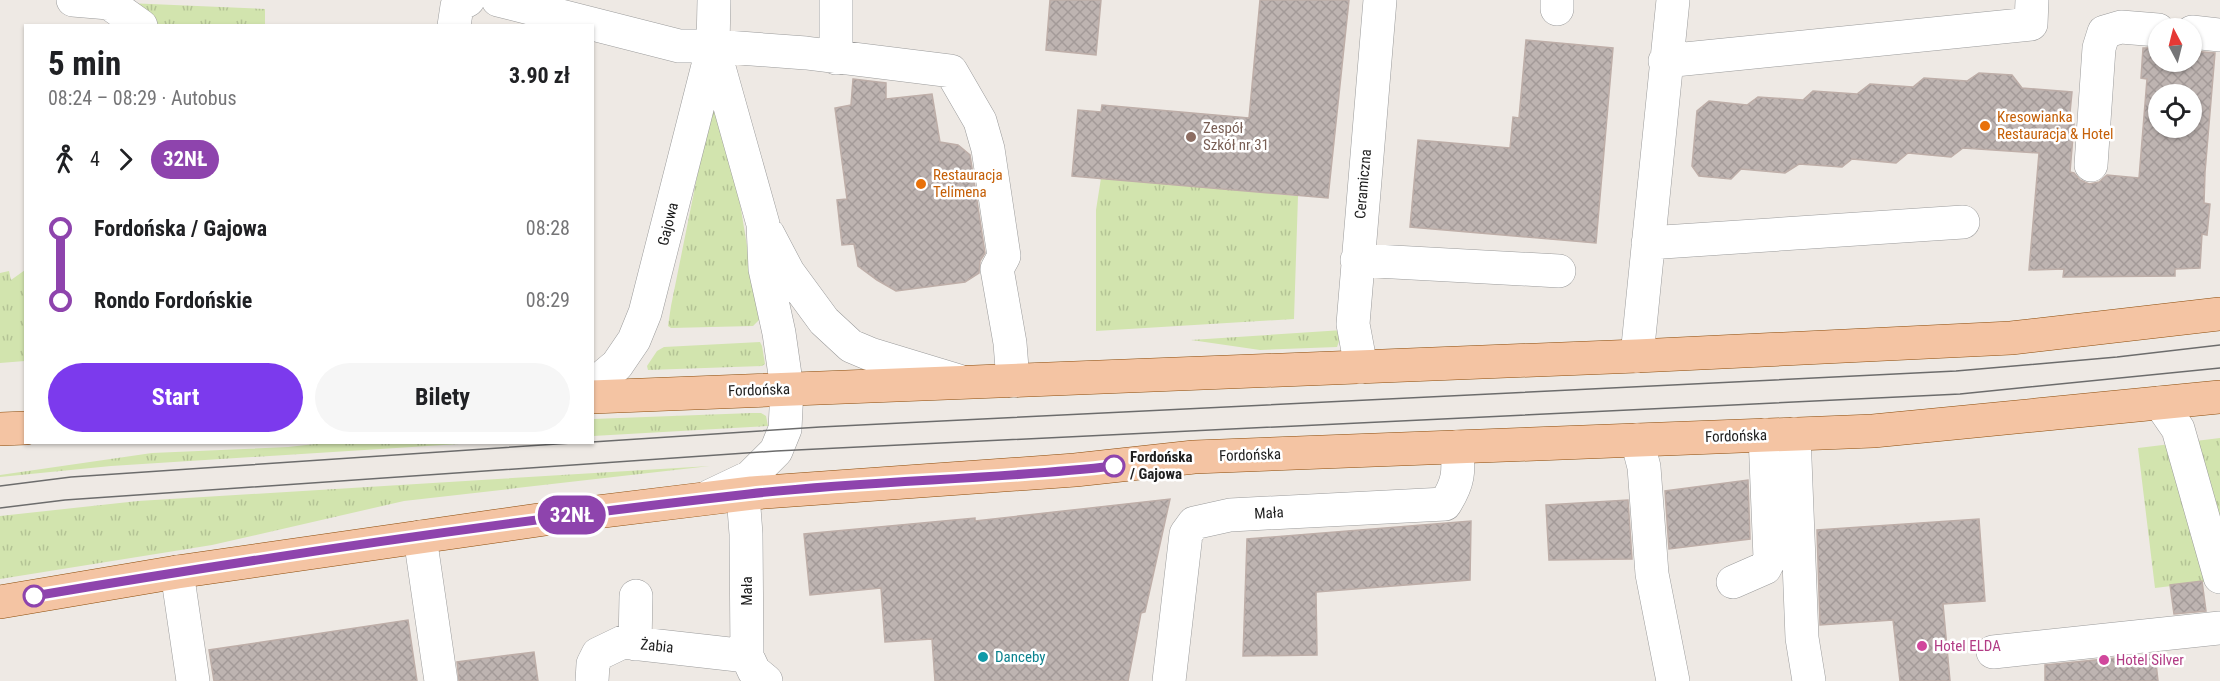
<!DOCTYPE html>
<html lang="pl">
<meta charset="utf-8">
<style>
:root{--surface:#fff;--page:#f6f6f6;--text:#202124;--muted:#757577;--accent:#7c3aed}
body{margin:0;font-family:"Roboto Condensed",sans-serif;background:var(--page);color:var(--text);height:100vh;display:flex;flex-direction:column;font-size:22px;white-space:nowrap}
*{box-sizing:border-box;margin:0}
p{font-size:20px;color:var(--muted)}
.icon{flex:none;width:33px;height:33px;fill:none;stroke:currentColor;stroke-width:2;stroke-linecap:round;stroke-linejoin:round}
.map{position:relative;flex:1;overflow:hidden}
.side{position:absolute;left:24px;top:24px;width:570px;height:420px;display:flex;flex-direction:column;background:var(--surface);border-radius:0px;box-shadow:0 2px 4px #0004}
.side>*{flex:none}
.badge{padding:0 12px;border-radius:20px;font-size:21px;line-height:39px}
.needle{width:39px;rotate:353deg}
.controls{position:absolute;left:2148px;top:18px;display:grid;gap:12px}
.controls a{display:grid;place-items:center;width:54px;height:54px;border-radius:50%;background:var(--surface);box-shadow:0 2px 4px #0004;font-size:30px}
.map>.badge{position:absolute;translate:-50% -50%;box-shadow:0 0 0 3px #fff}
.legs{display:flex;align-items:center;gap:9px;height:66px;padding:0 24px;font-size:20px}
.legs p{margin-inline-start:auto}
.headline{display:flex;align-items:center;justify-content:space-between;height:102px;padding:0 24px}
h1{font-size:33px;font-weight:700;line-height:45px}
.cta{display:flex;gap:12px;margin-top:auto;padding:12px 24px}
.cta a{flex:1;height:69px;border-radius:36px;background:var(--accent);color:#fff;font-size:24px;font-weight:700;line-height:69px;text-align:center}
.cta a+a{background:var(--page);color:var(--text)}
ul{padding:0 24px;list-style:none}
li{display:flex;align-items:center;gap:21px;height:72px;font-size:22px}
li i{display:grid;place-items:center;width:9px;height:100%;margin:0 8px;background:currentColor}
li i::after{content:'';width:15px;height:15px;margin:-8px;border:4px solid;border-radius:50%;background:var(--surface)}
li p{margin-inline-start:auto}
li:first-child i{background:linear-gradient(#0000 50%,currentColor 0)}
li:last-child i{background:linear-gradient(currentColor 50%,#0000 0)}
.map>svg:first-child{display:block}
.grass{fill:url(#grass-tufts)}
.building{fill:url(#building-cross-hatch);stroke:#beaea8;stroke-width:1.5;fill-rule:evenodd}
.lines{fill:none;stroke-linecap:round;stroke-linejoin:round}
.minor-casing{stroke:#9b9b9b;stroke-width:34}
.major-casing{stroke:#8c4c0b;stroke-width:34}
.minor{stroke:#fff;stroke-width:33}
.major{stroke:#f4c4a3;stroke-width:33}
.tram{stroke:#6c6c6c;stroke-width:1.5}
.line-1-casing{stroke:#fff;stroke-width:14}
.line-1{stroke:#8e44ad;stroke-width:9}
.food-dot{fill:#e8710a;stroke:#fff;stroke-width:2}
.education-dot{fill:#8d6e63;stroke:#fff;stroke-width:2}
.stop-1-dot{fill:#fff;stroke:#8e44ad;stroke-width:3}
.hotel-dot{fill:#d1479c;stroke:#fff;stroke-width:2}
.culture-dot{fill:#0f9aa8;stroke:#fff;stroke-width:2}
.labels{text-anchor:middle;dominant-baseline:central;stroke-width:5;stroke-linejoin:round;paint-order:stroke}
.food-label{font-size:15px;fill:#c56008;stroke:#fff;text-anchor:start}
.education-label{font-size:15px;fill:#785e54;stroke:#fff;text-anchor:start}
.street-label{font-size:15px;fill:#1e1e1e;stroke:#fff}
.stop-label{font-size:15px;font-weight:bold;fill:#1e1e1e;stroke:#fff;text-anchor:start}
.hotel-label{font-size:15px;fill:#b23c85;stroke:#fff;text-anchor:start}
.culture-label{font-size:15px;fill:#0d838f;stroke:#fff;text-anchor:start}
</style>
<div class="map">
<svg width="2220" height="681" viewBox="0 0 2220 681">
<defs>
<pattern id="grass-tufts" width="24" height="20" patternUnits="userSpaceOnUse" patternTransform="scale(1.5)"><rect width="24" height="20" fill="#d2e4ae"/><path d="M3 7l-1-3M5 7V3M7 7l1-3M15 17l-1-3M17 17v-4M19 17l1-3" fill="none" stroke="#b4c395"/></pattern>
<pattern id="building-cross-hatch" width="8" height="8" patternUnits="userSpaceOnUse" patternTransform="scale(1.5)"><rect width="8" height="8" fill="#beb4b1"/><path d="M0 0l8 8M0 8l8-8" fill="none" stroke="#a39a98"/></pattern>
</defs>
<rect width="100%" height="100%" fill="#eee9e4"/>
<path class="grass" d="M127 3 265 9V25H129Z
M716 83 721 86 759 320 753 326 671 328 668 326 671 306Z
M1101 178 1298 196 1294 319 1096 331V210Z
M25 270V361L0 363V273L9 271 11 280Z
M1343 330 1337 347 1260 350 1191 340Z
M760 342 762 346 765 364 762 366 648 370 647 366 657 351 664 347Z
M752 413H761L766 416 768 426 593 436V419Z
M2220 438V580L2155 588 2138 448Z
M324 443H475L111 466 0 477V475L152 453 288 447Z
M710 466 404 501 212 545 0 579V516L138 501Z"/>
<path class="building" d="M1050 0H1101L1096 55 1046 50Z
M1260 0H1349L1328 198 1072 176 1078 110 1101 112 1102 105 1249 118Z
M1526 40 1613 48 1596 243 1410 227 1418 140 1510 148 1513 117 1519 118Z
M2143 48H2158V62H2192V51L2215 53 2205 172 2204 203 2210 204 2207 235 2202 234 2200 268 2175 269V276L2063 277 2064 269 2029 270 2039 153 1963 148 1951 157 1908 153 1896 163 1852 159 1842 167 1799 164 1785 173 1741 169 1731 179 1699 176 1692 166 1697 111 1709 101 1747 105 1758 97 1803 100 1813 91 1857 94 1870 84 1913 87 1924 78 1967 81 1979 73 2012 75 2022 88 2072 92 2069 123 2074 124 2070 172 2074 173 2080 180 2089 184 2099 182 2107 175 2139 178 2147 79 2141 78ZM2158 94H2192V128H2158Z
M853 79 886 83V99L932 94 940 142 958 145 970 155 985 253 980 261 979 273 965 282 896 291 877 280 858 266 854 244 842 245 837 200 847 199 835 108 851 105Z
M1748 480 1750 539 1669 549 1665 491Z
M1170 499 1145 612 1141 613 1128 681H935L932 639 885 642 881 588 810 595 804 534 975 518V521Z
M1628 500 1632 559 1549 560 1546 505Z
M1979 519 1985 601 1943 604 1950 681H1900L1893 620 1820 625 1817 530Z
M1471 521 1470 580 1316 592 1317 655 1243 656 1247 539Z
M2202 581 2206 611 2174 614 2170 585Z
M408 620 417 681H214L209 650Z
M534 652 538 681H459L457 662Z
M2155 654 2158 681H2045V665Z"/>
<g class="lines">
<defs>
<path id="minor" d="M73 0 109 3 141 26
M498 0 679 46H713L806 53 951 71 980 121 988 149 1004 256 997 269 1010 343 1013 381
M1557 9V0
M454 26 457 6 468 0
M2192 32 2220 35
M836 58V0
M1665 61 2031 24 2032 0
M2091 165 2099 48 2104 32 2121 27 2158 30
M768 234 788 272 824 321 851 346 870 354 959 381
M1648 243 1963 222
M1357 260 1559 271
M1637 356 1673 0
M1361 367 1353 324 1380 0
M592 386 617 365 634 340 645 313 713 46 714 0
M2160 403 2178 429 2220 577
M1794 434 1802 638 1809 681
M1637 440 1644 467 1652 574 1673 681
M743 495 746 534 747 656 754 671 766 681
M710 496 750 477 776 451 785 429 787 389 779 333 765 269 763 224 713 46
M420 537 441 681
M177 572 193 681
M1733 582 1765 568 1770 558 1765 435
M635 644 636 596
M1993 652 2220 628
M592 681 593 664 598 654 623 642 747 656
M1169 681 1186 534 1194 523 1230 515 1445 504C1459 482 1459 472 1457 447"/>
<path id="major" d="M592 397 1637 356 2011 338 2220 314
M0 429 26 428
M0 602 177 572 420 537 580 514 752 493 1075 470 1194 457 1873 431 2220 397"/>
</defs>
<use href="#minor" class="minor-casing"/>
<use href="#major" class="major-casing"/>
<use href="#minor" class="minor"/>
<use href="#major" class="major"/>
<path class="tram" d="M592 442 820 427 1956 371 2117 357 2220 345
M0 486 71 477 587 442
M0 508 65 500 776 451 1960 394 2220 368"/>
</g>
<g class="lines">
<defs>
<path id="line-1" d="M34 596C271 556 509 521 749 494 870 480 993 480 1114 466"/>
</defs>
<use href="#line-1" class="line-1-casing"/>
<use href="#line-1" class="line-1"/>
</g>
<g class="food-dot">
<circle cx="1985" cy="126" r="6"/>
<circle cx="921" cy="184" r="6"/>
</g>
<circle class="education-dot" cx="1191" cy="137" r="6"/>
<g class="stop-1-dot">
<circle cx="1114" cy="466" r="10"/>
<circle cx="34" cy="596" r="10"/>
</g>
<g class="hotel-dot">
<circle cx="1922" cy="646" r="6"/>
<circle cx="2104" cy="660" r="6"/>
</g>
<circle class="culture-dot" cx="983" cy="657" r="6"/>
<g class="labels">
<g class="food-label">
<text x="1997" y="117">Kresowianka<tspan x="1997" dy="17">Restauracja &amp; Hotel</tspan></text>
<text x="933" y="175">Restauracja<tspan x="933" dy="17">Telimena</tspan></text>
</g>
<g class="education-label">
<text x="1203" y="128">Zespół<tspan x="1203" dy="17">Szkół nr 31</tspan></text>
</g>
<g class="street-label">
<text transform="translate(1363 184) rotate(-85)">Ceramiczna</text>
<text transform="translate(668 224) rotate(-76)">Gajowa</text>
<text transform="translate(759 390) rotate(-2)">Fordońska</text>
<text transform="translate(1736 436) rotate(-2)">Fordońska</text>
<text transform="translate(1250 455) rotate(-2)">Fordońska</text>
<text transform="translate(1269 513) rotate(-3)">Mała</text>
<text transform="translate(747 591) rotate(-90)">Mała</text>
<text transform="translate(657 646) rotate(6)">Żabia</text>
</g>
<g class="stop-label">
<text x="1130" y="457">Fordońska<tspan x="1130" dy="17">/ Gajowa</tspan></text>
</g>
<g class="hotel-label">
<text x="1934" y="646">Hotel ELDA</text>
<text x="2116" y="660">Hotel Silver</text>
</g>
<g class="culture-label">
<text x="995" y="657">Danceby</text>
</g>
</g>
</svg>
<div class="controls">
<a><svg class="needle" viewBox="-14 -14 28 28"><path d="M0-13l5 13h-10z" fill="#e53935"/><path d="M0 13l5-13h-10z" fill="#757577"/></svg></a>
<a><svg class="icon" aria-label="locate" viewBox="0 0 24 24"><circle cx="12" cy="12" r="6"/><path d="M12 2v4M12 18v4M2 12h4M18 12h4"/></svg></a>
</div>
<b class="badge" style="left:572px;top:515px;background:#8e44ad;color:#fff">32NŁ</b>
<section class="side">
<div class="headline"><div><h1>5 min</h1><p>08:24 – 08:29 · Autobus</p></div><b>3.90 zł</b></div>
<div class="legs"><svg class="icon" aria-label="walk" viewBox="0 0 24 24"><circle cx="13" cy="4" r="2"/><path d="M13 8l-2 6 4 7M11 14l-3 7M7 12l3-4h3l4 4"/></svg>4<svg class="icon" aria-label="forward" viewBox="0 0 24 24"><path d="M9 5l7 7-7 7"/></svg><b class="badge" style="background:#8e44ad;color:#fff">32NŁ</b></div>
<ul>
<li><i style="color:#8e44ad"></i><b>Fordońska / Gajowa</b><p>08:28</p></li>
<li><i style="color:#8e44ad"></i><b>Rondo Fordońskie</b><p>08:29</p></li>
</ul>
<div class="cta"><a>Start</a><a>Bilety</a></div>
</section>
</div>
